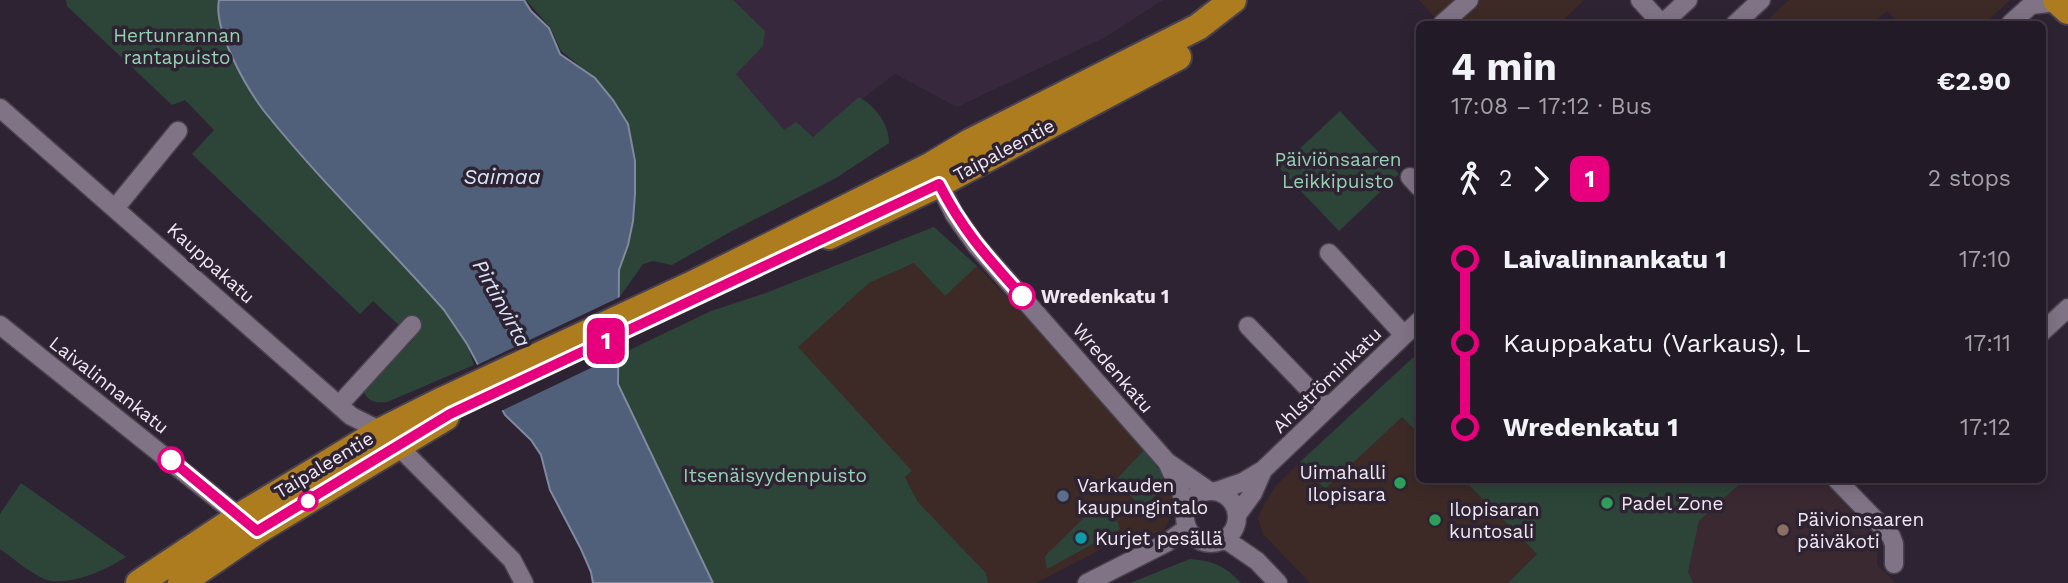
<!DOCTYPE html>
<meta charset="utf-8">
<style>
:root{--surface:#221a26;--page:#2e2732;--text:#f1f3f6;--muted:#a2a1a7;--line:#3f3843}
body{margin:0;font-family:"Work Sans",sans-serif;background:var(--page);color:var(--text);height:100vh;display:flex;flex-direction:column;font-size:26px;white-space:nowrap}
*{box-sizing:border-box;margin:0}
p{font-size:23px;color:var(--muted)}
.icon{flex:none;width:38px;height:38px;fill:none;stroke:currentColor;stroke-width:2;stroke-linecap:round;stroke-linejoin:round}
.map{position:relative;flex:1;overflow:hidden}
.drawer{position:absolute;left:1416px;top:21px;width:630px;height:462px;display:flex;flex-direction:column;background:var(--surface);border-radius:10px;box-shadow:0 4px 18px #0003,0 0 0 2px var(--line)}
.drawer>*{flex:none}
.badge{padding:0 14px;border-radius:10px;font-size:24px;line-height:46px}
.map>.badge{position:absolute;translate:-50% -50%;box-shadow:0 0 0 4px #fff}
.legs{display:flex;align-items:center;gap:10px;height:77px;padding:0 35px;font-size:23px}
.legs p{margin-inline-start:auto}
.summary{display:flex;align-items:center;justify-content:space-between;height:119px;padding:0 35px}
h1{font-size:38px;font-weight:700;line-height:52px}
ul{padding:0 35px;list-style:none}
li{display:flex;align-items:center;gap:24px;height:84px;font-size:26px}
li i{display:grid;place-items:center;width:10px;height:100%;margin:0 9px;background:currentColor}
li i::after{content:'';width:18px;height:18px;margin:-9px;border:5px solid;border-radius:50%;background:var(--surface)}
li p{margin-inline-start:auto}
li:first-child i{background:linear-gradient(#0000 50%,currentColor 0)}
li:last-child i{background:linear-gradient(currentColor 50%,#0000 0)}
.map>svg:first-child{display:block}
.commercial{fill:#3d2a26}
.built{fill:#37283d}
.education{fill:#3b2931}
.green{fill:#2d4539}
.water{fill:#50607a;stroke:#80899e;stroke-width:2}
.pier{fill:#2e2332}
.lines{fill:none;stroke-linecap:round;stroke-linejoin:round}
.minor-casing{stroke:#4a414e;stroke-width:21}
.highway-casing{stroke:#4a414e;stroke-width:30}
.minor{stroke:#807386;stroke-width:18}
.highway{stroke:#ad7c1f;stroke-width:26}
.line-1-casing{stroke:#fff;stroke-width:16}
.line-1{stroke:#e6007e;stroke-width:10}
.stop-1-dot{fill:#fff;stroke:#e6007e;stroke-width:3.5}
.leisure-dot{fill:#2e9e5b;stroke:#2e2332;stroke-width:2.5}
.service-dot{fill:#5c6f8a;stroke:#2e2332;stroke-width:2.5}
.education-dot{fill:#8d6e63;stroke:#2e2332;stroke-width:2.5}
.culture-dot{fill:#0f9aa8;stroke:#2e2332;stroke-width:2.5}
.labels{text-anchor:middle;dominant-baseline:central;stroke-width:7;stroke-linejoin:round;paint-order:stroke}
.park-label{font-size:19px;fill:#95d2b3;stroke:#2e2332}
.street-label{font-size:19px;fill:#efe8f2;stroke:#2e2332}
.stop-label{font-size:19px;font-weight:bold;fill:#efe8f2;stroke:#2e2332;text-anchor:start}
.poi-label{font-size:19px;fill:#efe8f2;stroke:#2e2332;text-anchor:start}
.water-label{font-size:21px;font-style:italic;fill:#d9e5f9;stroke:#2e2332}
</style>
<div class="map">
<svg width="2068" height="583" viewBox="0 0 2068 583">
<rect width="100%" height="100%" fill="#2e2332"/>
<path class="commercial" d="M1419 0H1584L1559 24H1437L1439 22Z
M1789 0H2010L1984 24H1900L1887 11 1872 24H1763Z
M915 263 945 296 977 266 1069 362 1147 454 1175 491V508L1164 530 1126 552 1119 540 1036 583H988L986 573 918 502 905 476 912 472 797 347 869 283Z
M1402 417 1419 434V480H1464L1537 554 1508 583H1310L1263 534 1258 518 1261 510 1275 487 1300 462 1325 489Z"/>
<path class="built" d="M543 0H1163L1104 38 957 107 895 74 811 138 641 117Z"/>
<path class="education" d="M1744 480H1824L1878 539 1877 565 1896 583H1693L1688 572 1699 521Z"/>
<path class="green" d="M66 0H219L341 198 444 310 467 344 474 365 387 402C376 403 367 402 363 390L414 339 373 301 360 314 192 154 214 130 185 100 172 105 67 6Z
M526 0H733L765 31 763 46 736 74 784 130 796 122 813 137 859 97C876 107 889 124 889 143L836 178 732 231 672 265 653 261 643 264 619 298V270L628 246 633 221 635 161 595 78 561 51 550 27Z
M1340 111 1399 174 1339 231 1279 168Z
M934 227 977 266 945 296 914 263 869 283 798 347 912 471 905 477 918 502 986 573 988 583H713L618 384 619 355 711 311 763 294Z
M1419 352V434L1402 417 1325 489 1300 462Z
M1144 450 1169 483 1142 508 1116 480Z
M1464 480H1744L1699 521 1688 572 1693 583H1508L1537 554Z
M21 483 126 557C105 570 78 583 52 581 38 580 12 557 0 549V514Z
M1089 513H1114L1120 529 1047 569 1045 557 1048 553Z
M1190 559C1214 561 1225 566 1241 583H1130Z"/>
<path class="water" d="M219 0H524L531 11 549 28 560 54 595 78 613 100 628 124 635 161V194L633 221 628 245 619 270 618 384 713 583H593L591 572 581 549 550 490 541 455 531 440 505 415 467 344 444 310C385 243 320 181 264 111 246 87 213 30 219 0Z"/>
<path class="pier" d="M622 296V353L499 412 475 366Z"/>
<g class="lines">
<defs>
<path id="minor" d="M1640 0 1662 24 1688 0
M1442 24 1469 0
M1735 24 1761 0
M2010 24 2031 5 2058 2
M0 108 351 416 381 431 397 445 512 560 524 583
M935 175 954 214 976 245 1167 462 1209 491
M1410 177 1419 187
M116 207 178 131
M1329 253 1404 335
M0 325 246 522
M1248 326 1327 408
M2042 332 2068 308
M339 405 412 325
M1167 462 1183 497 1185 511
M1837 480 1891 536 1894 544V564
M1185 517a26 26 0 1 1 52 0a26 26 0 1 1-52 0Z
M1217 491 1243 482 1263 470 1419 321
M1237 515 1253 493 1263 470
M1225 539 1257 561 1278 583
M1087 583 1166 543 1187 528"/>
<path id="highway" d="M2056 0 2068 11
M829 236 939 184 1178 57
M139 583 240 516 381 431 443 400 697 282 930 166 970 142 1198 27 1233 0
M181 583 257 531 446 417"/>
</defs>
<use href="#minor" class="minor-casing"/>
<use href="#highway" class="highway-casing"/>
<use href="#minor" class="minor"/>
<use href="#highway" class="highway"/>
</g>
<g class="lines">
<defs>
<path id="line-1" d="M171 460 257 531 450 414 939 184C963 231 987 257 1022 296"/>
</defs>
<use href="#line-1" class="line-1-casing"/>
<use href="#line-1" class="line-1"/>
</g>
<g class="stop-1-dot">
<circle cx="1022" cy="296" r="12"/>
<circle cx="171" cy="460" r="12"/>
<circle cx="308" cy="501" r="9"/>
</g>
<g class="leisure-dot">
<circle cx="1400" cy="483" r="7"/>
<circle cx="1607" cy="503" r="7"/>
<circle cx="1435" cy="520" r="7"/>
</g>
<circle class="service-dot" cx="1063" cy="496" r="7"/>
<circle class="education-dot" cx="1783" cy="530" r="7"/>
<circle class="culture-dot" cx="1081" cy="538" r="7"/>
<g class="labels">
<g class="park-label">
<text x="177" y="35">Hertunrannan<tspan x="177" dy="22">rantapuisto</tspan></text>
<text x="1338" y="159">Päiviönsaaren<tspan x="1338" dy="22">Leikkipuisto</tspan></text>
<text x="775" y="475">Itsenäisyydenpuisto</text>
</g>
<g class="street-label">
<text transform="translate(1004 150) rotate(-28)">Taipaleentie</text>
<text transform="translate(211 263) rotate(42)">Kauppakatu</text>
<text transform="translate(1113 368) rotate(49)">Wredenkatu</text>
<text transform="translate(1327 380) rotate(-44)">Ahlströminkatu</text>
<text transform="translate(109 385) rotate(38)">Laivalinnankatu</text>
<text transform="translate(324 465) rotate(-31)">Taipaleentie</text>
</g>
<g class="stop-label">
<text x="1041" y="296">Wredenkatu 1</text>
</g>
<g class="poi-label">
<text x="1386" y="472" text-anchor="end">Uimahalli<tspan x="1386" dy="22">Ilopisara</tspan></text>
<text x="1077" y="485">Varkauden<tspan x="1077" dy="22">kaupungintalo</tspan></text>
<text x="1621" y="503">Padel Zone</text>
<text x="1449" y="509">Ilopisaran<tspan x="1449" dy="22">kuntosali</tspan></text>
<text x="1797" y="519">Päivionsaaren<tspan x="1797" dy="22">päiväkoti</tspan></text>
<text x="1095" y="538">Kurjet pesällä</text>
</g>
<g class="water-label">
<text x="502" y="176">Saimaa</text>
<text transform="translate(502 303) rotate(61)">Pirtinvirta</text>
</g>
</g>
</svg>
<b class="badge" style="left:606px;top:341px;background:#e6007e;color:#fff">1</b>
<section class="drawer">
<div class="summary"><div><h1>4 min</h1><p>17:08 – 17:12 · Bus</p></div><b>€2.90</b></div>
<div class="legs"><svg class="icon" aria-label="walk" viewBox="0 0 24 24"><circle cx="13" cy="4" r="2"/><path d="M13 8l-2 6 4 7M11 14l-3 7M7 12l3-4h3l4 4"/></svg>2<svg class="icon" aria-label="forward" viewBox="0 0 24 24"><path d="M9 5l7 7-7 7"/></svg><b class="badge" style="background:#e6007e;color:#fff">1</b><p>2 stops</p></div>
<ul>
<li><i style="color:#e6007e"></i><b>Laivalinnankatu 1</b><p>17:10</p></li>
<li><i style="color:#e6007e"></i><span>Kauppakatu (Varkaus), L</span><p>17:11</p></li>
<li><i style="color:#e6007e"></i><b>Wredenkatu 1</b><p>17:12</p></li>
</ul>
</section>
</div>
